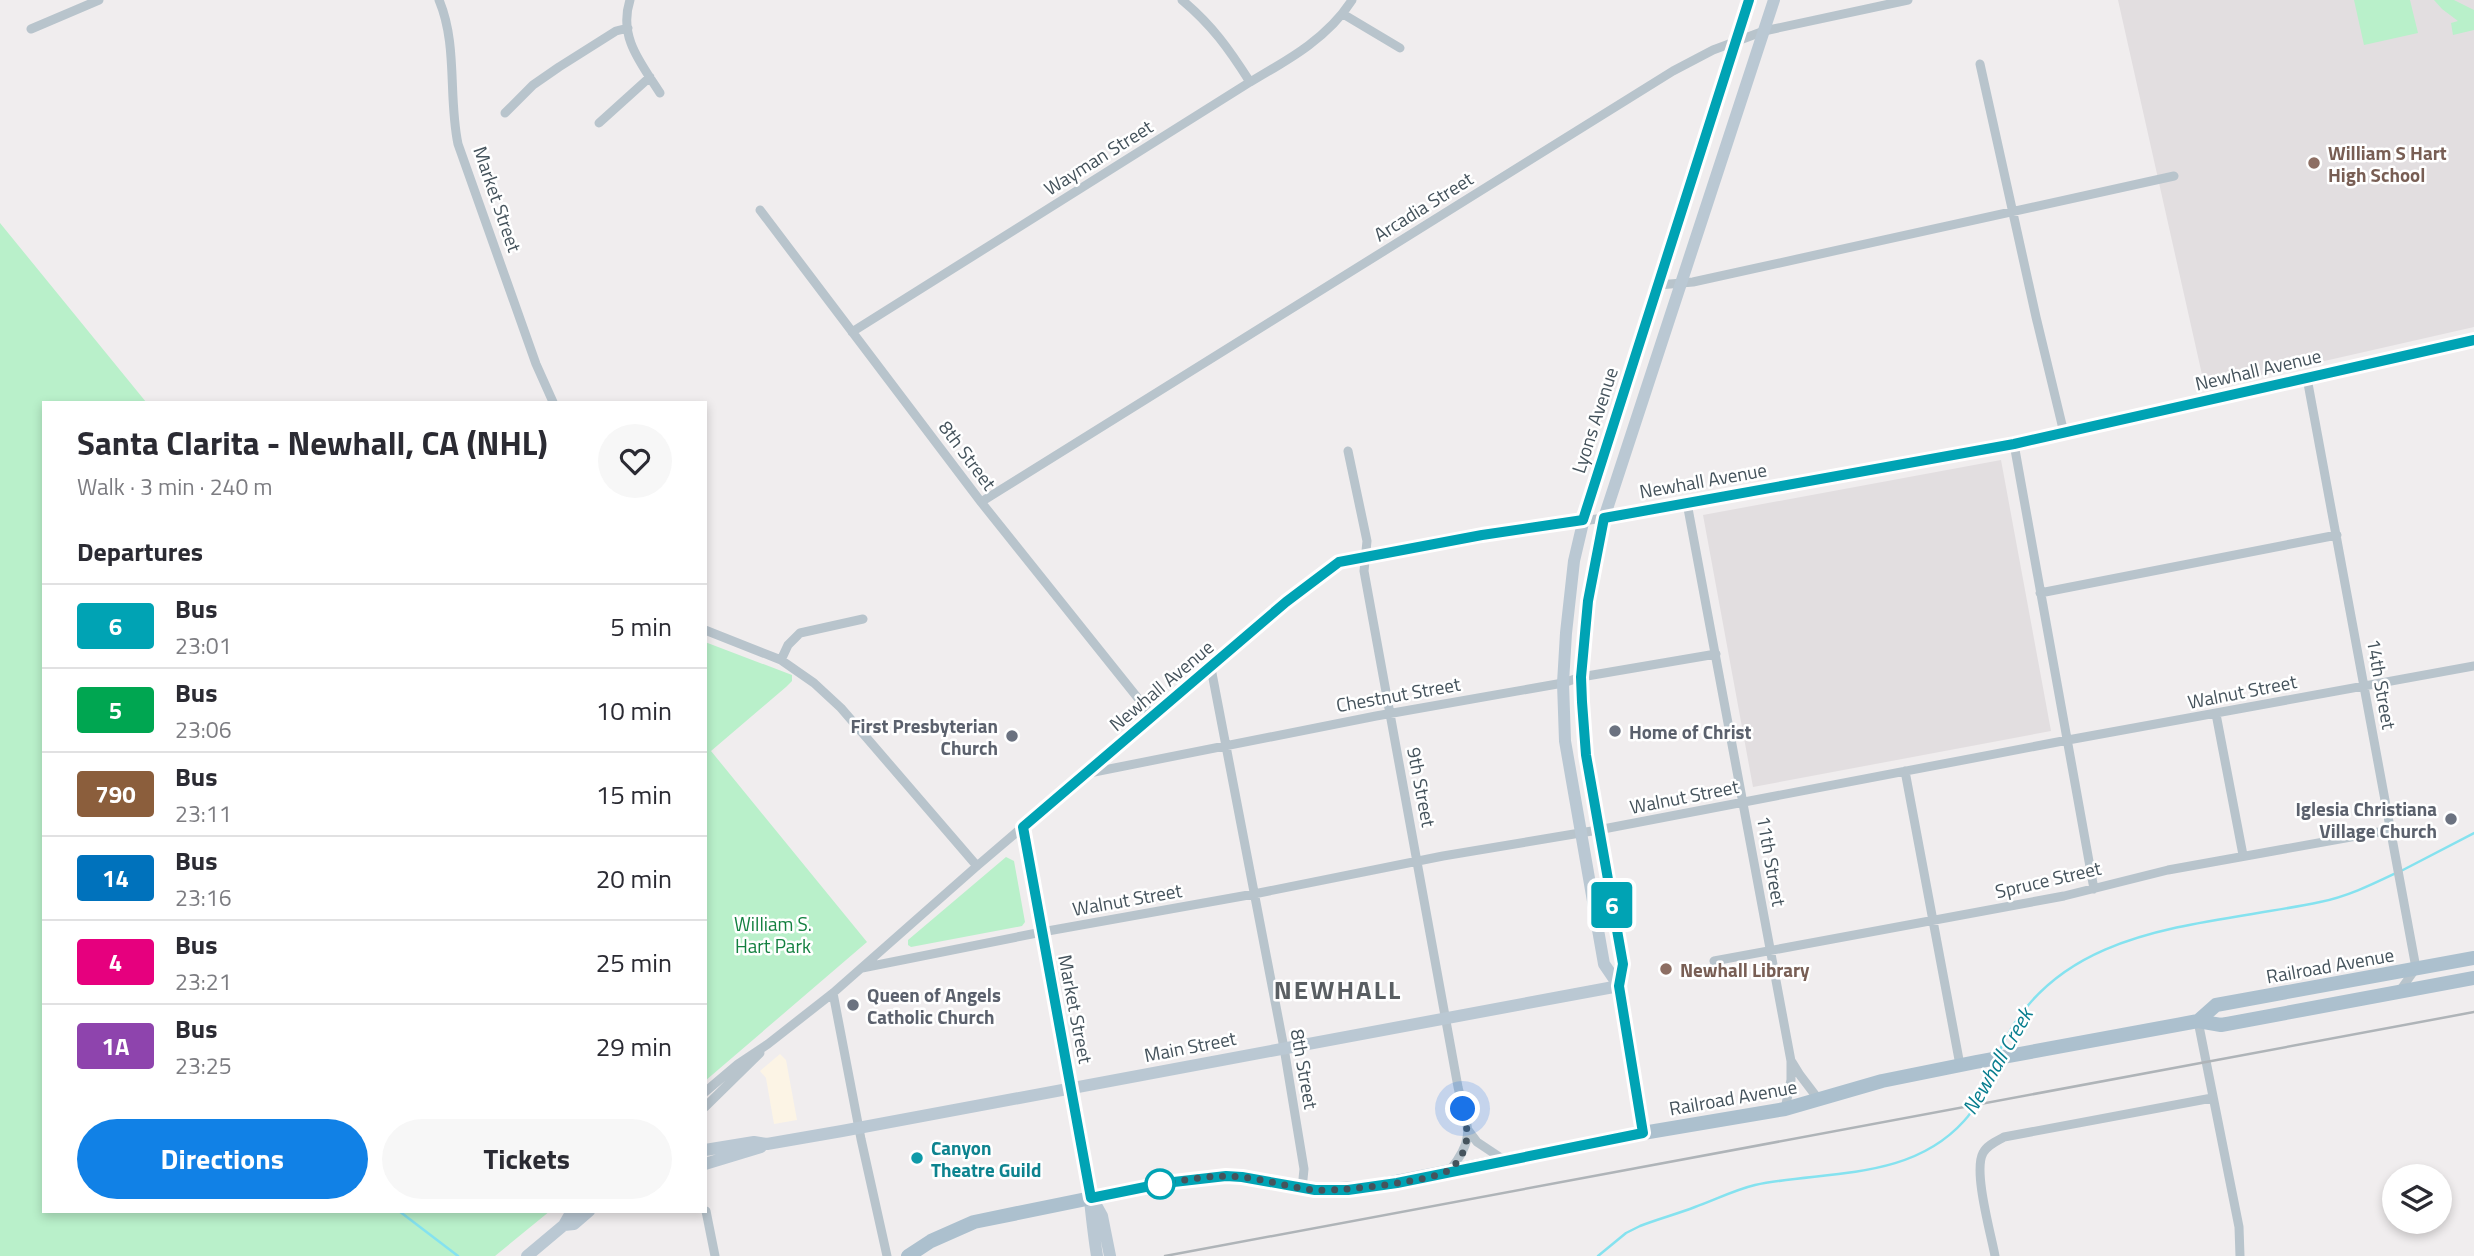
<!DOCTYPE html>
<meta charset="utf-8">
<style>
:root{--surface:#fff;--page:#f7f7f7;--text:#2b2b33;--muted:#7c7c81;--line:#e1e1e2;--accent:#1181e6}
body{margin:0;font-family:"Titillium Web",sans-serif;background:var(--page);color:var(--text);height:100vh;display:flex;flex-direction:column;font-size:26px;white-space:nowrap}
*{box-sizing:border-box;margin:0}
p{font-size:23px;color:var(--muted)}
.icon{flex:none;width:38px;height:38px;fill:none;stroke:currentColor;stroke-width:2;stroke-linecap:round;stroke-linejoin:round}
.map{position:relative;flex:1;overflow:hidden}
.drawer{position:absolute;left:42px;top:401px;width:665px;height:812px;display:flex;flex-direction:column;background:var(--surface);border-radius:0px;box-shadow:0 4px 10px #0003}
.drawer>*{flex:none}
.badge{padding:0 14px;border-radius:5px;font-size:24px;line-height:46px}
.tools{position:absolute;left:2382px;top:1164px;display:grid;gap:14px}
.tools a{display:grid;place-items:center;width:70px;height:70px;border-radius:50%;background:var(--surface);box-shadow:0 4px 10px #0003;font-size:35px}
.you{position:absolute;width:35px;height:35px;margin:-18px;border:5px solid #fff;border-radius:50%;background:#1a73e8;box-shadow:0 0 0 10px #1a73e833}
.map>.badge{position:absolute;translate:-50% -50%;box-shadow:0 0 0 4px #fff}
h2{padding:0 35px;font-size:26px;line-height:63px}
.round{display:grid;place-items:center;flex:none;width:74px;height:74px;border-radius:37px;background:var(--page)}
.summary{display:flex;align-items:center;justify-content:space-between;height:119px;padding:0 35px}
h1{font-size:33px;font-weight:700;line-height:52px}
.cta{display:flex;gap:14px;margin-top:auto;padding:14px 35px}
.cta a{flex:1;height:80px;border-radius:42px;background:var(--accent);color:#fff;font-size:28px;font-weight:700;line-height:80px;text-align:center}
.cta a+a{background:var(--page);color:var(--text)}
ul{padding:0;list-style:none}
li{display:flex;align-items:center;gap:21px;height:84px;padding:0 35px;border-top:2px solid var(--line)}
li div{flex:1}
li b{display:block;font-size:26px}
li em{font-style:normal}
li .badge{min-width:77px;font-weight:700;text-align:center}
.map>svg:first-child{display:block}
.commercial{fill:#fcf4e5}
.education{fill:#e2dee0}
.green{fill:#b9f0ca}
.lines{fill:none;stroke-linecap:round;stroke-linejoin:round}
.stream{stroke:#85e2ef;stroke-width:2.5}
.street{stroke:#b8c4cc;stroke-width:9}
.secondary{stroke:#bac8d3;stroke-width:12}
.primary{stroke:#acc0ce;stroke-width:14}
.rail{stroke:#afb4b8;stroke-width:2.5}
.line-casing{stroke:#fff;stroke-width:16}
.line{stroke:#00a3b4;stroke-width:10}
.walk{stroke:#45535c;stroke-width:7;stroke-dasharray:0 12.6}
.education-dot{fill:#8d6e63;stroke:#fff;stroke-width:2.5}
.worship-dot{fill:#6b7280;stroke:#fff;stroke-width:2.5}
.culture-dot{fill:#0f9aa8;stroke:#fff;stroke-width:2.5}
.stop-dot{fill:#fff;stroke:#00a3b4;stroke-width:3.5}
.labels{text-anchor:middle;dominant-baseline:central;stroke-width:5;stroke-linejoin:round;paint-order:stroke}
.education-label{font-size:19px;font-weight:bold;fill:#785e54;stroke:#fff;text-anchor:start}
.street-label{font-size:19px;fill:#45535c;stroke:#fff}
.worship-label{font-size:19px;font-weight:bold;fill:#5b616d;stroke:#fff;text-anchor:end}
.park-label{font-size:19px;fill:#138040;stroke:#fff}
.culture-label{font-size:19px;font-weight:bold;fill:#0d838f;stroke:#fff;text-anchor:start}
.water-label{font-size:21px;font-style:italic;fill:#087e8f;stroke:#fff}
.district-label{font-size:26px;font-weight:bold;letter-spacing:2px;fill:#5a5f63;stroke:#fff}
</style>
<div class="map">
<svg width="2474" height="1256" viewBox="0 0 2474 1256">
<rect width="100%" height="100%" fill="#f0edee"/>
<path class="commercial" d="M780 1054 786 1060 797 1120 774 1124 766 1078 760 1071Z"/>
<path class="education" d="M2118 0H2474V327L2205 388Z
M2001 460 2051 731 1753 787 1703 515Z"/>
<path class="green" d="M2354 0H2410L2418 33 2364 45Z
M2434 0H2454L2474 10V30L2453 35 2451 23 2458 21 2442 9Z
M0 223 146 402H44V1211H550L495 1256H0Z
M705 642 792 675V681L786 687 711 751 867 942 705 1081Z
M1006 857 1014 861 1025 922 1022 926 911 947 908 945V940Z"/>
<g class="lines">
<path class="stream" d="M2401 871 2474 833
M1999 1052C2056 923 2202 927 2320 902 2346 897 2371 885 2394 874
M399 1211 458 1256
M1598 1256 1626 1233 1640 1226C1658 1219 1677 1214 1695 1207 1715 1200 1734 1190 1755 1185 1827 1170 1910 1181 1964 1121 1978 1106 1986 1083 1994 1064"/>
<path class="street" d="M439 0C458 45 448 97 458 144L536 364 553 402
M630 0C618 37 641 63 660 93
M1182 0C1212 25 1229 49 1250 82
M1343 14 1400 48
M31 29 99 0
M1980 64 2036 317 2064 433
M505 113 533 85 559 67 616 31 628 28
M599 123 650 77
M760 210 981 502 1153 717
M1659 285 1693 282 2174 176
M852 332 1250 82C1288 60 1328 38 1352 0
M2307 378 2416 968 2399 992
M2014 444 2094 889
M1348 451 1367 541 1364 571 1458 1087C1467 1126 1477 1137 1450 1170
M981 502 1673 71 1713 50 1764 31 1908 0
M1687 503 1791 1061V1080L1785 1109
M2040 593 2337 535
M705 630 781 660 814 683 841 708 977 866
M781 660 788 645 800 633 863 619
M1211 668 1284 1048 1304 1169 1302 1189
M2216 714 2243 855
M1905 771 1960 1065
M1089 773 1376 716 1563 683 1581 677 1716 654
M1714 961 2064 896 2168 870 2390 830
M862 968 1042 932 1254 894 1443 856 1598 830 2068 740 2474 666
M833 993 861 1139 887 1256
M2198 1021 2239 1227 2240 1256
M1792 1062 1800 1075 1819 1100
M705 1092 738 1064 768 1044 833 993 977 866 1286 602 1332 566 1348 560 1482 535 1604 518 1984 449 2474 340
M705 1107 760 1053
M1468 1130 1477 1142 1504 1160
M706 1211 715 1256
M1995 1256C1991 1234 1973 1171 1983 1153 1987 1145 1997 1141 2004 1137L2212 1098"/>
<path class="secondary" d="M1023 827 1083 1146C1089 1182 1091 1219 1097 1256
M1619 986 1604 964 1565 741 1563 683 1566 633 1574 561 1589 497 1749 0
M1643 1133 1619 986 1623 963 1586 755 1581 677 1588 601 1604 518 1774 0
M705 1150 754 1142 767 1144 842 1131 1619 986
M705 1164 761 1147
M1092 1198 1102 1216 1110 1256
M564 1225 574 1224 589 1211
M527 1256 564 1225 572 1211"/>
<path class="primary" d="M2198 1021 2216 1005 2474 958
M908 1256 931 1241 974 1222 1165 1183 1226 1176 1242 1177 1315 1190 1365 1188 1643 1133 1785 1109 1882 1081 1976 1062 2198 1021 2221 1025 2474 978"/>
<path class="rail" d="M1165 1256 2474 1012"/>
</g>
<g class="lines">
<defs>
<path id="line" d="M1749 0 1583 520 1482 535 1339 562 1286 602 1023 827 1091 1198 1165 1183 1226 1176 1242 1177 1315 1190H1348L1397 1183 1643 1133 1619 986 1623 964 1586 755 1582 702 1581 677 1588 601 1604 518 2014 444 2474 340"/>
</defs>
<use href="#line" class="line-casing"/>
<use href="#line" class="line"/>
<path class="walk" d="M1160 1184C1186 1180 1214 1174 1240 1177 1266 1179 1290 1188 1315 1190 1336 1192 1440 1181 1452 1168 1470 1149 1469 1132 1463 1109"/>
</g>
<g class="education-dot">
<circle cx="2314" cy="163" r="7"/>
<circle cx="1666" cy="969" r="7"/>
</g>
<g class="worship-dot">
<circle cx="1615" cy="731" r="7"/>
<circle cx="1012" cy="736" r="7"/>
<circle cx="2451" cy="819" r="7"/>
<circle cx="853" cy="1005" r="7"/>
</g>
<circle class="culture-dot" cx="917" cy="1158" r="7"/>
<circle class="stop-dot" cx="1160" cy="1184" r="14"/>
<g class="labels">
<g class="education-label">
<text x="2328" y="152">William S Hart<tspan x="2328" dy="22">High School</tspan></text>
<text x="1680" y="969">Newhall Library</text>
</g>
<g class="street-label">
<text transform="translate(1098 157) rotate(-32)">Wayman Street</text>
<text transform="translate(498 199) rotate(71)">Market Street</text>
<text transform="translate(1423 206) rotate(-32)">Arcadia Street</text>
<text transform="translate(2258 369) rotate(-13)">Newhall Avenue</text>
<text transform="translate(1594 420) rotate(-72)">Lyons Avenue</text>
<text transform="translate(968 455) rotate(53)">8th Street</text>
<text transform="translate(1703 480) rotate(-10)">Newhall Avenue</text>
<text transform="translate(2382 684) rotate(80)">14th Street</text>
<text transform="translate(1161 685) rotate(-40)">Newhall Avenue</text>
<text transform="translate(2242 691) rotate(-11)">Walnut Street</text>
<text transform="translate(1398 694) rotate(-10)">Chestnut Street</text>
<text transform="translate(1422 787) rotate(79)">9th Street</text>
<text transform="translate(1684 796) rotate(-11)">Walnut Street</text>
<text transform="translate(1772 861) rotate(80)">11th Street</text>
<text transform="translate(2048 879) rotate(-13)">Spruce Street</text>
<text transform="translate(1127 899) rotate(-10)">Walnut Street</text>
<text transform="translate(2330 965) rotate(-10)">Railroad Avenue</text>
<text transform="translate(1076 1009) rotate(79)">Market Street</text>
<text transform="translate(1190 1046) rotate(-11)">Main Street</text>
<text transform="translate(1305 1069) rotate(80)">8th Street</text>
<text transform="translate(1733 1097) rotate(-10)">Railroad Avenue</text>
</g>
<g class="worship-label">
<text x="998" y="725">First Presbyterian<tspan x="998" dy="22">Church</tspan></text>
<text x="1629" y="731" text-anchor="start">Home of Christ</text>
<text x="2437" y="808">Iglesia Christiana<tspan x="2437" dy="22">Village Church</tspan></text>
<text x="867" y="994" text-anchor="start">Queen of Angels<tspan x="867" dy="22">Catholic Church</tspan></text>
</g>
<g class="park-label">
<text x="773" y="923">William S.<tspan x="773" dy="22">Hart Park</tspan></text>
</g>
<g class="culture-label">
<text x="931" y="1147">Canyon<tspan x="931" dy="22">Theatre Guild</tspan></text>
</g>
<g class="water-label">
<text transform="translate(1997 1061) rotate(-60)">Newhall Creek</text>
</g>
<g class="district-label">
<text x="1338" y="989">NEWHALL</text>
</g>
</g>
</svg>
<div class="tools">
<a><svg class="icon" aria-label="layers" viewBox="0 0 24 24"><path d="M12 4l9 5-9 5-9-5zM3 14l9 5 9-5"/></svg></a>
</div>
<div class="you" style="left:1463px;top:1109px"></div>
<b class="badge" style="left:1612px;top:905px;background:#00a3b4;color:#fff">6</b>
<section class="drawer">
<div class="summary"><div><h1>Santa Clarita - Newhall, CA (NHL)</h1><p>Walk · 3 min · 240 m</p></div><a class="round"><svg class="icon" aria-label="heart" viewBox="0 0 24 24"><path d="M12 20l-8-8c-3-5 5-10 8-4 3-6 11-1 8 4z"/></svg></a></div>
<h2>Departures</h2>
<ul>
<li><span class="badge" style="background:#00a3b4;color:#fff">6</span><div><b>Bus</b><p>23:01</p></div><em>5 min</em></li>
<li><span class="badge" style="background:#00a651;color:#fff">5</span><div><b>Bus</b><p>23:06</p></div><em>10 min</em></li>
<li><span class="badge" style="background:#8b5e3c;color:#fff">790</span><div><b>Bus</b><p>23:11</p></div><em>15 min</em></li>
<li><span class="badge" style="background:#0072bc;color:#fff">14</span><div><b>Bus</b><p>23:16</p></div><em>20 min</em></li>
<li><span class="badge" style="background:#e6007e;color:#fff">4</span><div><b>Bus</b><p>23:21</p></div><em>25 min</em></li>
<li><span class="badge" style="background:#8e44ad;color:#fff">1A</span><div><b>Bus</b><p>23:25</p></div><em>29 min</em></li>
</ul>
<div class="cta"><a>Directions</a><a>Tickets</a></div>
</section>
</div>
